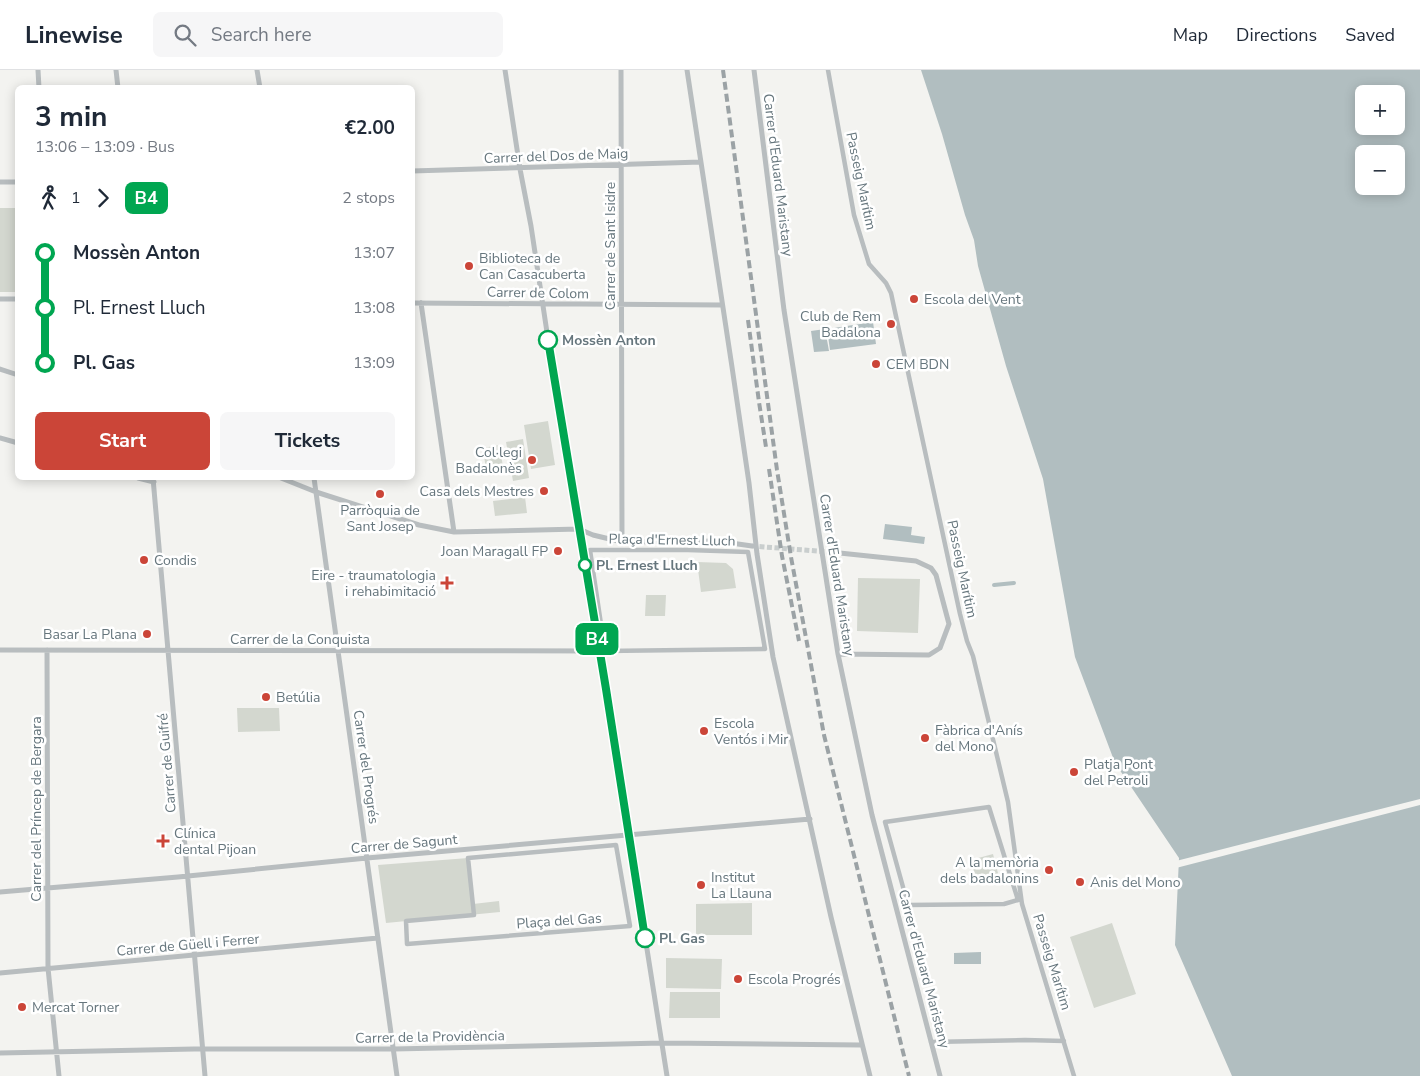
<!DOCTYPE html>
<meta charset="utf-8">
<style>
:root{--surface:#fff;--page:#f6f6f7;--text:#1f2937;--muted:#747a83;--line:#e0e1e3;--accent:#cb4538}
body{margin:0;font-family:"Nunito Sans",sans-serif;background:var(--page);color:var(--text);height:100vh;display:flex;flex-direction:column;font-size:19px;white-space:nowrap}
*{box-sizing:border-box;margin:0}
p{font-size:16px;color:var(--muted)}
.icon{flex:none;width:28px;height:28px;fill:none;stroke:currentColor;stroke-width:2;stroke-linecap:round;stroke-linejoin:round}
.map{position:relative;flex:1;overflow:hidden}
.side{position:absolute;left:15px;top:15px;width:400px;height:395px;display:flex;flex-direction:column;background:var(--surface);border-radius:8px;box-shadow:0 2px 12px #0003}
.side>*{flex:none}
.badge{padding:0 10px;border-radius:8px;font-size:18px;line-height:32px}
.fabs{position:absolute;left:1355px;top:15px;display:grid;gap:10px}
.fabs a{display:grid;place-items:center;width:50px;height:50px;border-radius:8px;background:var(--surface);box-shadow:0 2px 12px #0003;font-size:25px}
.map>.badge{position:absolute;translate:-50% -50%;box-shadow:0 0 0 2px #fff}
.legs{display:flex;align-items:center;gap:8px;height:55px;padding:0 20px;font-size:16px}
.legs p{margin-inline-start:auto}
.summary{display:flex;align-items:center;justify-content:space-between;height:85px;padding:0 20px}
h1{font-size:28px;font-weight:700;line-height:38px}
.primary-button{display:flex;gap:10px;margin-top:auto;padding:10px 20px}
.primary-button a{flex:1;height:58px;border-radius:8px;background:var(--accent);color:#fff;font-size:20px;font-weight:700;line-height:58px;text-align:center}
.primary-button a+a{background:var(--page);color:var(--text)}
ul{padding:0 20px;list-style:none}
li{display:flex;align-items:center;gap:18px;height:55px;font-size:19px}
li i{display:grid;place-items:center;width:8px;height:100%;margin:0 6px;background:currentColor}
li i::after{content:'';width:12px;height:12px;margin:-6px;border:4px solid;border-radius:50%;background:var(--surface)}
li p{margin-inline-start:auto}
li:first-child i{background:linear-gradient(#0000 50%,currentColor 0)}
li:last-child i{background:linear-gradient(currentColor 50%,#0000 0)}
header{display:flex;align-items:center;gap:30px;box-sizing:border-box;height:70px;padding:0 25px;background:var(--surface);border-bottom:1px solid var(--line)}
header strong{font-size:24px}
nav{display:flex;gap:28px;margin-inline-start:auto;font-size:18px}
.search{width:350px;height:45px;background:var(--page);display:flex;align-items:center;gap:12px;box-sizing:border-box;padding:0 18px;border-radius:8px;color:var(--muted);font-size:19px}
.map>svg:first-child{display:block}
.green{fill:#d3d7cf}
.water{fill:#b1bec0;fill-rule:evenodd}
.pier{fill:#f3f3f0}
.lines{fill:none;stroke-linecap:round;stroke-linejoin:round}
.stream{stroke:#b1bec0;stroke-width:4}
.minor-tunnel{stroke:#c9cece;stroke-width:5;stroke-dasharray:5 2.5;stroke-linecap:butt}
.pedestrian{stroke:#b8bdbf;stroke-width:4.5}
.minor{stroke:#b8bdbf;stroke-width:5}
.rail{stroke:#9ba2a5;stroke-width:4;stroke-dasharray:8 4;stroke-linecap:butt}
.line-1-casing{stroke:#fff;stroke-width:11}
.line-1{stroke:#00a651;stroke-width:8}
.poi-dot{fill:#cb4538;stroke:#fff;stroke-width:2}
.stop-1-dot{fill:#fff;stroke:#00a651;stroke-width:2.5}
.labels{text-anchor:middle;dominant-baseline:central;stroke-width:5;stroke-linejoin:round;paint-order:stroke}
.street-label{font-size:14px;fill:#66767d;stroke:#fff}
.poi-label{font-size:14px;fill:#66767d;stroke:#fff;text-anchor:start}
.stop-label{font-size:14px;font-weight:bold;fill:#66767d;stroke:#fff;text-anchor:start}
</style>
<header>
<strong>Linewise</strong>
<div class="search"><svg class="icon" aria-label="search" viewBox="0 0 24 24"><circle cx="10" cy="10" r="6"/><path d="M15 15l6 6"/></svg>Search here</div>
<nav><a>Map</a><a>Directions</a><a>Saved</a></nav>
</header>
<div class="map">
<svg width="1420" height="1006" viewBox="0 0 1420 1006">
<rect width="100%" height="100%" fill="#f3f3f0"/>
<path class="green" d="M0 138H17V222H0Z
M548 351 555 395 531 399 524 355Z
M523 369 529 408 513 411 506 372Z
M500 375 503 398 486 400 483 378Z
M525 427 527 443 495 446 493 431Z
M697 492 726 493 733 499 736 518 701 522Z
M858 508 920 509 918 563 857 561Z
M646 525H666L665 546H645Z
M237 638H279L280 661 238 662Z
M993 784 999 807 977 813 971 790Z
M468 788 473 834 499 831 500 842 386 853 378 795Z
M752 833V865H696V834Z
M1112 853 1136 924 1094 938 1070 867Z
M666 888 722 889 721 919 666 918Z
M670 922H720V948H669Z"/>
<path class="water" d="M921 0H1420V1006H1232L1175 875 1179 788 1115 693 1075 587 1043 409 1006 296 978 196 974 170 965 145 942 64ZM1364 24H1396V56H1364ZM1364 84H1396V116H1364Z
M873 252 876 274 830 280 827 259Z
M825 259 829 281 814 282 811 261Z
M885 454 912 457 911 465 925 467 924 474 883 469Z
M981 882V894H954V883Z"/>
<path class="pier" d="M1420 729V735L1176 798V791Z"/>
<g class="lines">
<path class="stream" d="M994 515 1014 513"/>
<path class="minor-tunnel" d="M752 476 830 482"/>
<path class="pedestrian" d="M828 0 854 145 869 194 886 213 891 223 960 544 967 571 973 586 1008 732 1022 834 1074 1006
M590 480H688L748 482 765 579 605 581Z
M989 737 1018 830 1004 834 908 835 885 752Z
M616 775 630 856 407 874 406 851 474 845 468 788Z
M931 972 1025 970 1064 971"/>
<path class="minor" d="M38 0 39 18
M116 0 118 18
M257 0 260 18
M505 0 520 99 531 156 548 269 606 619 667 1006
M621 0 622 472
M687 0 732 297 749 413 757 484 773 587 831 847 870 1006
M754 0 784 240 838 584 872 745 940 1006
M412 101 701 92
M0 112H18
M0 229H18
M412 233 722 235
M421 233 454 462
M0 299 18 305
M0 368 18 373
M138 408 154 412
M153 408 205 1006
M281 408 316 422 419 455 454 462 579 459 593 465 622 472 717 471 752 476
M314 408 397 1006
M830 482 916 491 931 498 936 505 949 554 940 578 929 585 838 584
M0 580 599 581
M47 580 48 898 59 1006
M0 822 178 807 367 788 810 749
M0 903 378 868
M0 983 194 979H394L663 973 861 975"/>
<path class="rail" d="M723 0 777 400 791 487 824 665 909 1006
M748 250 759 332 766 377
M769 399 782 486 799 571"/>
</g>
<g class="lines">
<defs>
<path id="line-1" d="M548 270 606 619 645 868"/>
</defs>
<use href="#line-1" class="line-1-casing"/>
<use href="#line-1" class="line-1"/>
</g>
<g class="poi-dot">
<circle cx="469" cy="196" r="5"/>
<circle cx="914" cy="229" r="5"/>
<circle cx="891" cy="254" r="5"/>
<circle cx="876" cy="294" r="5"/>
<circle cx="532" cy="390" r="5"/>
<circle cx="544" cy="421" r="5"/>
<circle cx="380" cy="424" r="5"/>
<circle cx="558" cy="481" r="5"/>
<circle cx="144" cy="490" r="5"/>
<path d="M444.5 505.5h5v5h5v5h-5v5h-5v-5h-5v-5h5z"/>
<circle cx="147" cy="564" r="5"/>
<circle cx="266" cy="627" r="5"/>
<circle cx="704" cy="661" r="5"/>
<circle cx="925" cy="668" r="5"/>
<circle cx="1074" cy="702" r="5"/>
<path d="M160.5 763.5h5v5h5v5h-5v5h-5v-5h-5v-5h5z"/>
<circle cx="1049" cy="800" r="5"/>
<circle cx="1080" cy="812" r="5"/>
<circle cx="701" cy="815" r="5"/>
<circle cx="738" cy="909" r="5"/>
<circle cx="22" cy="937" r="5"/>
</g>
<g class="stop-1-dot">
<circle cx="548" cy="270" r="9"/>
<circle cx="585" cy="495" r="6"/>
<circle cx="645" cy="868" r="9"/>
</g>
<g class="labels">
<g class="street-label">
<text transform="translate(556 86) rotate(-2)">Carrer del Dos de Maig</text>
<text transform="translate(778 105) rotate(83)">Carrer d'Eduard Maristany</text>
<text transform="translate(861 111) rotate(78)">Passeig Marítim</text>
<text transform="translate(610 176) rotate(-90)">Carrer de Sant Isidre</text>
<text transform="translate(538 223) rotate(1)">Carrer de Colom</text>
<text transform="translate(672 470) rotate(1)">Plaça d'Ernest Lluch</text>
<text transform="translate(962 499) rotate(78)">Passeig Marítim</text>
<text transform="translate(837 505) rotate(81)">Carrer d'Eduard Maristany</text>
<text x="300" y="569">Carrer de la Conquista</text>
<text transform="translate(167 693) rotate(-95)">Carrer de Guifré</text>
<text transform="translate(366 697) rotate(82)">Carrer del Progrés</text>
<text transform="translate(36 739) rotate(-90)">Carrer del Príncep de Bergara</text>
<text transform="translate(404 774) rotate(-5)">Carrer de Sagunt</text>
<text transform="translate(559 851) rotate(-4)">Plaça del Gas</text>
<text transform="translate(188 875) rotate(-5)">Carrer de Güell i Ferrer</text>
<text transform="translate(1052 892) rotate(73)">Passeig Marítim</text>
<text transform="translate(924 899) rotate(75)">Carrer d'Eduard Maristany</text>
<text transform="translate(430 967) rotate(-1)">Carrer de la Providència</text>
</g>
<g class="poi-label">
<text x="479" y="188">Biblioteca de<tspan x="479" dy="16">Can Casacuberta</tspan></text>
<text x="924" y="229">Escola del Vent</text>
<text x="881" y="246" text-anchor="end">Club de Rem<tspan x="881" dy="16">Badalona</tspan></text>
<text x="886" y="294">CEM BDN</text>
<text x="522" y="382" text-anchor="end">Col·legi<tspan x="522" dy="16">Badalonès</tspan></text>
<text x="534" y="421" text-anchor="end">Casa dels Mestres</text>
<text x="380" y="440" text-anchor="middle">Parròquia de<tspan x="380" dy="16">Sant Josep</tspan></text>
<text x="548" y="481" text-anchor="end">Joan Maragall FP</text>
<text x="154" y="490">Condis</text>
<text x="436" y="505" text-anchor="end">Eire - traumatologia<tspan x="436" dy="16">i rehabimitació</tspan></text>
<text x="137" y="564" text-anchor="end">Basar La Plana</text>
<text x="276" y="627">Betúlia</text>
<text x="714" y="653">Escola<tspan x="714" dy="16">Ventós i Mir</tspan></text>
<text x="935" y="660">Fàbrica d'Anís<tspan x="935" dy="16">del Mono</tspan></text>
<text x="1084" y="694">Platja Pont<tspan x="1084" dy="16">del Petroli</tspan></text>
<text x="174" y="763">Clínica<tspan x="174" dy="16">dental Pijoan</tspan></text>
<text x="1039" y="792" text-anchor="end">A la memòria<tspan x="1039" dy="16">dels badalonins</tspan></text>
<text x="711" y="807">Institut<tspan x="711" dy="16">La Llauna</tspan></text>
<text x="1090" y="812">Anis del Mono</text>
<text x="748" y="909">Escola Progrés</text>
<text x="32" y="937">Mercat Torner</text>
</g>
<g class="stop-label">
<text x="562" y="270">Mossèn Anton</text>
<text x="596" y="495">Pl. Ernest Lluch</text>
<text x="659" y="868">Pl. Gas</text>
</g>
</g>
</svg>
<div class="fabs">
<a>+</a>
<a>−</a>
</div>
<b class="badge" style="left:597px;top:569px;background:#00a651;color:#fff">B4</b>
<section class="side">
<div class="summary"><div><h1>3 min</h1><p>13:06 – 13:09 · Bus</p></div><b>€2.00</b></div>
<div class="legs"><svg class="icon" aria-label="walk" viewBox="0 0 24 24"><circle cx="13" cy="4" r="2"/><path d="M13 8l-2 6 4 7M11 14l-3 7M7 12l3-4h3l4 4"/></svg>1<svg class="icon" aria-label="forward" viewBox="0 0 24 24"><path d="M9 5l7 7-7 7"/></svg><b class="badge" style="background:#00a651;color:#fff">B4</b><p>2 stops</p></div>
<ul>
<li><i style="color:#00a651"></i><b>Mossèn Anton</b><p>13:07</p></li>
<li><i style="color:#00a651"></i><span>Pl. Ernest Lluch</span><p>13:08</p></li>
<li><i style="color:#00a651"></i><b>Pl. Gas</b><p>13:09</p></li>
</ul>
<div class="primary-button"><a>Start</a><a>Tickets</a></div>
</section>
</div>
